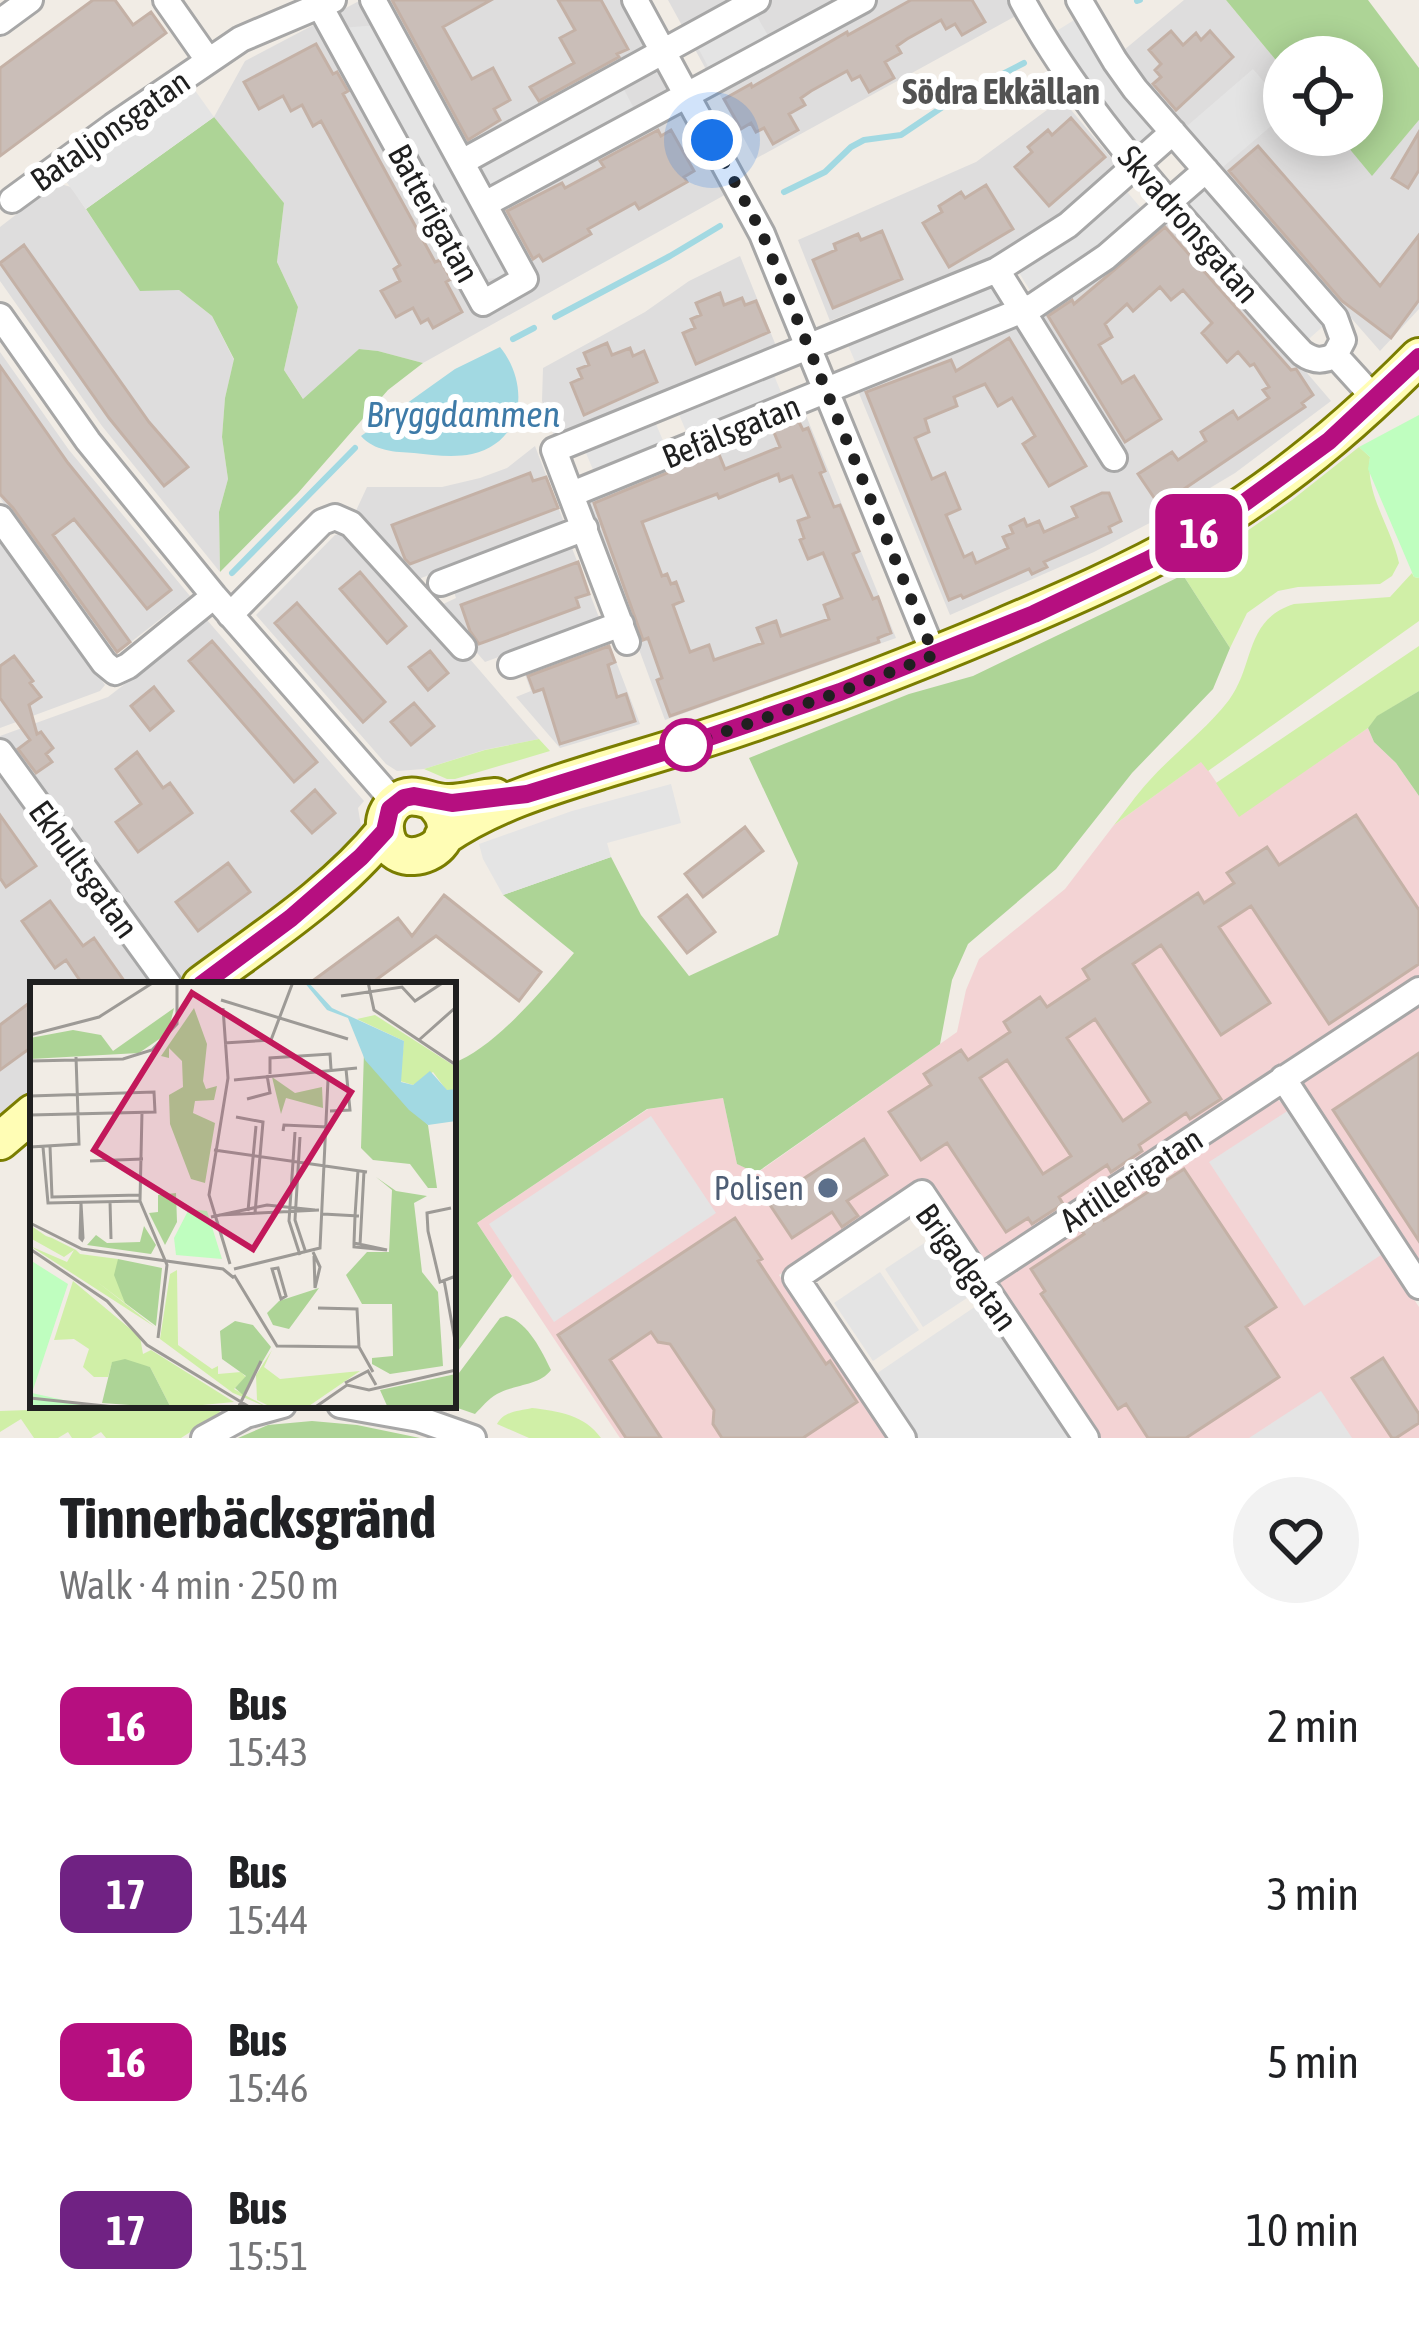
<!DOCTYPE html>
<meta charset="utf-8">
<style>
:root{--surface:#fff;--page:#f2f2f2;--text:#202124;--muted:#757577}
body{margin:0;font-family:"Asap Condensed",sans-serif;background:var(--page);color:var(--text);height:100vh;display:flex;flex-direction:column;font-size:45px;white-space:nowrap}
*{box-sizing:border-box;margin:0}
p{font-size:39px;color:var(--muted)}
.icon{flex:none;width:66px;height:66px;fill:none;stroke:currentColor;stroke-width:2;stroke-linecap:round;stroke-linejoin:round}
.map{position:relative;height:1438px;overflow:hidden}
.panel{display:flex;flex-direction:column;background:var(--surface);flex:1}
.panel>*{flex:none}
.badge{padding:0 24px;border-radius:18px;font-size:42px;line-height:78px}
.controls{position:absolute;left:1263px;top:36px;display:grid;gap:24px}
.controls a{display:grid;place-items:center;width:120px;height:120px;border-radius:50%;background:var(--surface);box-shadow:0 6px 30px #0003;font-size:60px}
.you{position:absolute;width:60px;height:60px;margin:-30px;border:9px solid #fff;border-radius:50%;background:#1a73e8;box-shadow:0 0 0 18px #1a73e833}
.map>.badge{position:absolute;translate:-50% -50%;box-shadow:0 0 0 6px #fff}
.round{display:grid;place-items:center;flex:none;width:126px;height:126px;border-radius:63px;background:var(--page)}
.overview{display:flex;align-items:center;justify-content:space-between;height:204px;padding:0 60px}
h1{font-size:57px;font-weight:700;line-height:90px}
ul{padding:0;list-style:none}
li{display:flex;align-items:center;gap:36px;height:168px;padding:0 60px}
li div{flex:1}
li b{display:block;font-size:45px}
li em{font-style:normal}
li .badge{min-width:132px;font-weight:700;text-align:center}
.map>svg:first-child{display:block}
.residential{fill:#dedddd}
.commercial{fill:#f3d3d4}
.grass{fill:#d0efa7}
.forest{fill:#add496}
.park{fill:#bffebf}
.parking{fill:#e4e4e4}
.water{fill:#a2d9e2}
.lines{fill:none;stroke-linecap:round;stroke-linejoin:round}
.stream{stroke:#a2d9e2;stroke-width:6}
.building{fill:#cabeb8;stroke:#c4b1a6;stroke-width:3;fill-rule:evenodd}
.street-casing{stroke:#a7a7a7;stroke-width:30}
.secondary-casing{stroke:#7a7d00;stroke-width:42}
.street{stroke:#fff;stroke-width:24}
.secondary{stroke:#fffdb5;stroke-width:36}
.line-casing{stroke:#fff;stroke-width:27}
.line{stroke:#b60f80;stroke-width:18}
.walk{stroke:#202020;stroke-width:12;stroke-dasharray:0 21.6}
.stop-dot{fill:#fff;stroke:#b60f80;stroke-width:6}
.service-dot{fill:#5c6f8a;stroke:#fff;stroke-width:4.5}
.labels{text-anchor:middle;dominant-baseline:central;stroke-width:12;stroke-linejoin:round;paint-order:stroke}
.street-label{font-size:33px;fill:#202020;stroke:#fff}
.service-label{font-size:33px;fill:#4e5e75;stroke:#fff;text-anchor:end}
.neighbourhood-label{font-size:36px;font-weight:bold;fill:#535353;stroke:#fff}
.water-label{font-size:36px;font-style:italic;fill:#3e7ba8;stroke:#fff}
.inset-road{fill:none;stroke:#9d9a96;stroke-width:3}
.view{fill:#c2185b;fill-opacity:0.15;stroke:#c2185b;stroke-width:6}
.inset-edge{fill:none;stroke:#202020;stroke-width:6}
</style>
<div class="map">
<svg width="1419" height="1438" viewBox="0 0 1419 1438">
<rect width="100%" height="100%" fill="#f1ece5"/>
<path class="residential" d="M361 0H624L730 192 423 363 378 351 359 349 304 400 284 370 298 307 277 262 284 203 214 117 245 61Z
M668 0H1014L1021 13 755 159Z
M1184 0H1226L1284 70V135H1338L1372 175 1419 120V309L1380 351 1145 82 1124 50Z
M1062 99 1117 165 1059 214 998 254 830 321 798 240 976 162Z
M57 183 71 187 140 290H179L212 316 234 360 225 398 222 437 228 479 219 512 220 572 102 426 0 281V227Z
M1169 212 1331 401 1235 473 1165 515 1094 552 950 615 856 386 1008 326Z
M740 256 776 346 554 436 542 401 543 368 645 312 689 281Z
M0 352 69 450 190 596 113 656 0 498Z
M803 408 896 638 665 720 583 497Z
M535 446 565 525 413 581 354 515 367 487H442L480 478 507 468Z
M346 534 457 658 463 655 469 658 539 739 484 750 424 769 397 771 386 764 256 615 335 535Z
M0 536 105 685 100 691 0 728Z
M570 543 600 620 485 662 437 607 456 598 452 586Z
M207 620 364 801 358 808 361 826 344 850 181 980 173 976 0 742V736L108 697Z
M607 638 640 724 560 748 516 697 531 691 523 669Z
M0 774 153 985H33V1091L0 1116Z"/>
<path class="commercial" d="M1368 728 1374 742 1396 763 1419 796V976L995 1257 986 1260 979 1258 925 1178 779 1275 886 1438H620L477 1223 648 1109 723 1098 737 1164 757 1173 957 1032 966 990 979 959 1065 889 1114 825 1202 761 1239 816Z
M1419 1004V1271L1303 1089 1304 1082 1309 1077Z
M1269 1099H1277L1289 1110 1419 1307V1438H1098L1001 1291V1277Z"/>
<path class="grass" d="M1359 447 1370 457C1365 495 1391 526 1399 563L1392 576 1380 584 1298 587 1278 591 1247 613 1230 648 1183 575 1292 500Z
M1412 573 1414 577 1419 578V621L1208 771 1201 762 1114 825C1126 810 1136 795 1149 781 1174 753 1206 730 1229 700 1255 665 1244 620 1294 604L1390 597Z
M1419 646V691L1378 716 1368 728 1239 817 1216 783Z
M539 739 550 751 455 779H447L424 769 485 750Z
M174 1405H218L220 1413 181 1438H106L101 1432 91 1438H72L68 1432 58 1438H34L21 1419 0 1432V1411Z
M532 1408C558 1411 585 1415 601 1438H529L497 1424C504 1411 519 1411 532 1408Z"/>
<path class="forest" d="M1226 0H1368L1419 68V120L1372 176 1338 135H1362V57H1284V70Z
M214 117 284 203 277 262 298 307 284 370 303 399 359 349 378 351 423 363 388 390 298 493 220 572 219 512 228 479 222 437 225 398 234 359 212 316 179 290 140 291 86 209Z
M1183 575 1230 648 1213 689 1132 773 1056 869 968 944 952 980 940 1044 756 1173 737 1164 723 1098 647 1109 477 1223 512 1276 453 1358V1063C494 1049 545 987 574 953L503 895 611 857 641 915 689 976 778 935 798 863 749 758 909 694 973 676Z
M1419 691V796L1396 763 1374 742 1368 728 1377 716Z
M506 1316C527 1321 542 1351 551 1370 539 1386 515 1384 497 1394 488 1399 482 1407 475 1414L449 1405H453V1381L500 1318Z
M312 1421 357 1425 420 1438H238L268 1425Z"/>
<path class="park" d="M1419 415V578L1414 577 1368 469 1370 457 1359 447Z"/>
<path class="parking" d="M754 11 771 41 712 74 696 44Z
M1079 17 1160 127 1131 150 1050 35Z
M378 25 513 276 478 280 340 28Z
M1253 69 1277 97 1284 93V115L1223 167 1187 126Z
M189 82 214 117 86 209 60 173Z
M621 84 637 114 495 192 478 162Z
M1209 183 1329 321 1302 345 1181 208Z
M1123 187 1146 214 1035 298 1016 268Z
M990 279 1003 312 859 371 845 338Z
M771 368 785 402 690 441 676 407Z
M653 417 667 450 597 479 583 446Z
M671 784 681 823 607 843 611 857 503 895 483 859 479 844 572 811Z
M1289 1110 1384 1253 1304 1306 1209 1162Z
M651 1116 716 1213 554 1322 489 1224Z
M932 1238 970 1296 923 1327 885 1269Z
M880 1272 919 1330 873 1361 834 1303Z
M982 1302 1074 1438H915L873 1376Z
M1321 1391 1352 1438H1249Z"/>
<path class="water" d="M500 347C530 384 525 442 472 454 453 458 433 455 414 453 395 452 374 451 361 436L455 369Z"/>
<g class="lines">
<path class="stream" d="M1137 1 1140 0
M784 192 825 172 851 147 864 140 901 135 956 98 1024 63
M555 317 670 256 720 226
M513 339 534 328
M232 573 355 448"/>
</g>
<path class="building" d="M93 0H115L133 25 151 12 166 33 0 156V68Z
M392 0H491L443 27 472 79 493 68 510 100 494 109 500 120 468 140Z
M558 0H601L628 49 617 54 619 57 539 101 530 87 574 63 560 38 575 30Z
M911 0H972L985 22 962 35 955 24 946 29 941 20 907 39 897 46 901 53 885 62 894 78 869 92 860 76 852 80 847 71 811 91 801 98 805 105 789 114 798 130 773 144 764 128 756 132 751 123 741 129 724 99 751 84 752 87 847 32 848 35Z
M1171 31 1183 45 1196 33 1201 40 1210 31 1233 57 1176 110 1153 84 1161 77 1155 70 1161 64 1149 50Z
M316 44 333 74 337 72 348 91 343 94 435 262 440 260 451 279 446 282 462 312 433 328 428 319 421 323 413 308 396 317 381 291 400 281 394 269 400 265 321 121 313 126 302 105 291 111 283 96 259 109 244 82Z
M1071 118 1105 157 1049 206 1015 167 1032 152 1028 147 1048 130 1052 135Z
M658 130 661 136 671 130 694 171 684 177 687 182 639 209 635 203 588 229 591 234 543 261 539 255 533 259 507 211 562 183 565 188 604 167 600 161Z
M1419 132V170L1408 188 1392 178Z
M1258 146 1380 286 1419 235V300L1391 338 1342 301 1229 171Z
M986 185 1013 229 949 267 923 223 942 212 939 206 961 192 965 198Z
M1165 227 1291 370 1296 369 1313 395 1302 403 1305 407 1184 489 1196 508 1183 516 1168 495 1157 502 1138 474 1172 452 1178 460 1206 441 1201 432 1233 411 1238 419 1269 398 1263 390 1269 387 1254 364 1250 366 1238 352 1227 362 1202 333 1212 323 1183 290 1171 300 1160 287 1133 311 1127 304 1105 324 1112 337 1099 345 1122 383 1134 376 1161 419 1125 442 1048 316 1072 300 1074 304Z
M882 231 902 279 833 308 813 260 836 250 834 244 858 234 861 240Z
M24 245 149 422 188 467 164 486 109 418 0 263Z
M720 293 724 305 742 298 745 305 756 301 769 332 696 364 683 333 695 328 691 319 701 315 696 303Z
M1009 338 1086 466 1049 486 1023 444 1035 436 1012 398 998 406 985 384 954 397 957 406 925 419 929 432 915 438 932 479 945 473 960 509 946 515 964 557 972 553 976 563 1008 548 1003 537 1013 533 1010 526 1024 519 1027 526 1039 521 1044 532 1077 517 1072 507 1102 493H1109L1121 521 1109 527 1111 532 1044 562 1047 567 1032 574 1029 569 963 598 961 595 949 600 866 392 951 360 956 371Z
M607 343 612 355 630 348 633 356 644 351 657 382 584 415 571 383 582 378 578 369 589 365 584 353Z
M0 366 68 463 171 590 147 609 74 519 53 535 130 642 117 652 13 508 0 494Z
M798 420 803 430 808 428 825 471 820 473 834 507 840 505 859 551 853 554 873 599 878 597 891 633 878 638 879 642 670 716 657 680 662 678 648 638 643 640 594 503 718 452 725 469 780 447 773 430ZM778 474 780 481 792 476 809 517 798 521 804 538 800 540 808 559 823 553 842 598 824 605 829 619 781 636 776 621 757 628 763 643 714 660 709 645 690 652 673 605 683 601 676 582 671 584 667 574 662 576 642 522 717 494 719 498Z
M530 473 533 481 546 477 558 508 410 564 405 559 392 525Z
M578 562 589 594 576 598 579 607 479 644 470 631 461 605Z
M360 572 406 626 387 643 340 589Z
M297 603 385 702 363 722 275 623Z
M212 641 317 762 294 782 189 661Z
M609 646 615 662 608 665 617 697 626 694 635 721 560 744 543 689 534 692 528 676Z
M430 651 448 673 428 690 409 667Z
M14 656 33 681 30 683 41 697 29 705 37 734 41 732 53 748 46 754 52 762 36 773 18 749 30 740 0 698V666Z
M154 687 173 711 150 730 131 706Z
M414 703 434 726 411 745 391 722Z
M137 752 163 788 170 783 192 813 138 852 116 822 141 804 116 769Z
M315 790 335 813 312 833 292 811Z
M0 815 36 866 6 887 0 878Z
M1356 815 1419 910V964L1329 1024 1251 906 1219 927 1270 1003 1221 1035 1161 945 1133 964 1221 1099 1190 1119 1186 1113 1139 1145 1142 1151 1111 1172 1107 1165 1059 1197 1063 1204 1032 1224 1028 1218 1006 1232 947 1143 921 1160 889 1112 931 1085 924 1074 961 1050 968 1060 1010 1032 1004 1022 1040 997 1047 1007 1089 979 1083 969 1102 956 1198 893 1204 903 1234 883 1227 873 1267 847 1279 865ZM1095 1019 1150 1102 1123 1121 1067 1038ZM1007 1060 1071 1156 1043 1174 980 1078Z
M745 827 763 851 703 897 685 874Z
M228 863 250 892 198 931 176 902Z
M444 895 541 972 519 1001 436 936 369 985H307L398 918 412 936Z
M687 895 715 932 687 953 659 917Z
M50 901 83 946 94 938 127 985H83L66 960 55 968 22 921Z
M33 1000V1046L0 1070V1025Z
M1419 1053V1241L1333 1110Z
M864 1139 887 1175 847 1201 858 1216 842 1227 832 1212 792 1238 768 1202Z
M1184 1169 1276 1307 1246 1327 1279 1377 1186 1438H1148L1126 1404 1118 1409 1041 1294 1045 1291 1031 1269 1084 1234 1082 1231 1103 1217 1104 1220Z
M735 1218 762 1259 758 1261 826 1364 830 1361 857 1402 803 1438H722L713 1424 714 1410 670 1344 658 1342 651 1332 610 1360 661 1438H626L558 1335Z
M1383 1358 1419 1414V1423L1396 1438H1392L1352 1378Z"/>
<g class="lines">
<defs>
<path id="street" d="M166 0 208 60
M635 0 762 234 934 655
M1022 0C1070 88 1132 161 1198 236 1232 275 1266 315 1302 353 1313 361 1323 362 1335 355L1343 340 1335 318 1135 89 1115 61 1079 0
M320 6 483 303 525 279 373 0
M0 22 30 0
M462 162 757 0
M12 200 113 126 241 39 333 0
M485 204 863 0
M997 270 1114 458
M0 316 88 441 214 596 395 803
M1335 355 1376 400
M572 494 1035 305 1106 257 1206 170
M0 518 104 663 115 672 128 666 214 596
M441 583 585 528
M230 615 322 522 335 517 351 524 463 647
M627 642 554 450 997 270 1068 225 1173 132
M511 665 621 624
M0 752 169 985
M1283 1078 1419 1286
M979 1279 1419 990
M340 1405 419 1419 473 1438
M204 1438 246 1415 283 1405
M903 1438 796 1278 922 1193 1086 1438"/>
<path id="secondary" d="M433 802C479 847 388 883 385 829 384 819 388 810 395 803 413 788 429 804 449 803 464 803 480 798 495 797
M443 837C491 804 547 787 602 770 651 755 700 741 749 724 832 696 914 664 995 630 1061 602 1129 573 1192 537 1276 489 1351 426 1419 357
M201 985C264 938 335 893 385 831
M0 1141 33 1113"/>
</defs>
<use href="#street" class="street-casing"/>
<use href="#secondary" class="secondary-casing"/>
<use href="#street" class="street"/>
<use href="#secondary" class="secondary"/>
</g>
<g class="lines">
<defs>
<path id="line" d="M201 985 291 918 361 857 385 831 390 809 404 798 414 796 452 803 527 794 686 745 840 692 1034 614 1146 561 1192 537 1244 503 1329 441 1419 357"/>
</defs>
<use href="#line" class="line-casing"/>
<use href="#line" class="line"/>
<path class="walk" d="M686 745 840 692 934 655 762 233 712 140"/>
</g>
<circle class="stop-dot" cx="686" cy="745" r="24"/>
<circle class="service-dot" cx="828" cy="1188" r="12"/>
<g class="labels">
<g class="street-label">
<text transform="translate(110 130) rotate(-35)">Bataljonsgatan</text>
<text transform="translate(434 213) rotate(61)">Batterigatan</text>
<text transform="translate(1189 224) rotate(49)">Skvadronsgatan</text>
<text transform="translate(731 431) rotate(-22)">Befälsgatan</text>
<text transform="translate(84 869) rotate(54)">Ekhultsgatan</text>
<text transform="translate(1131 1179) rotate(-33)">Artillerigatan</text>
<text transform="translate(967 1267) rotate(54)">Brigadgatan</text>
</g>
<g class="service-label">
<text x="804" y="1188">Polisen</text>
</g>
<g class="neighbourhood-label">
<text x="1001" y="91">Södra Ekkällan</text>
</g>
<g class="water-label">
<text x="463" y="414">Bryggdammen</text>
</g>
</g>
<g transform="translate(30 982)">
<rect width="426" height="426" fill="#f1ece5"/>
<path d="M345 33 426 85V107L417 109 403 90 383 103 370 99 374 59 327 37ZM0 243 16 254 22 256 46 268 50 272 88 277 95 321 66 299 125 345 0 264 37 280 44 268 34 275 0 256ZM147 288 148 363 182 387 188 384V392L211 390 216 395 204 407 239 426 203 411 130 357 140 292ZM43 299 110 355 113 372 121 368 204 420 141 426 120 385 106 383 82 381 78 395H64L53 385 59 367 44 357 24 358ZM242 368 234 385 250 397 330 389 276 426H243L227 418 226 393Z" fill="#d0efa7"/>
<path d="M144 26 138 51 109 71 0 77V56L43 48 71 53 83 69ZM164 26 177 62 173 99 176 107 187 104 184 118 165 119 163 131 185 141 175 201 161 197 140 142 139 113 153 105 152 79 139 66V76L131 74ZM334 70 398 143 407 206H398L380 182 343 178 331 166ZM242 95 265 111 292 105 293 126 256 116 251 132ZM346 195 366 209 397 214 384 221 392 290 408 310 413 384 360 392 342 382V376L363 374 362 322H332L316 293 337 270H359L362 208ZM146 211 147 240 135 263 119 231 128 230V213ZM114 244 126 263 121 272 57 263 66 253 77 261 110 260ZM88 277 132 286 126 344 95 321 84 293ZM289 306 259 347 243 343 237 331 249 319ZM205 339 223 343 241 365 213 413 205 406 216 394 192 377 190 349ZM95 377 120 385 141 426 72 421 82 380ZM426 392V426H358L350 408Z" fill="#add496"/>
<path d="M159 227 177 229 192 277 146 273 144 256ZM0 278 38 302 2 411 69 426H0Z" fill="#bffebf"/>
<path d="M274 0H278L302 26 374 59 371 100 383 103 400 89 417 108 426 107V139L398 143 379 128 335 78 318 36 297 28Z" fill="#a2d9e2"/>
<path class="inset-road" d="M338 0 344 28 426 83M311 14 372 5 385 19 414 0M191 18 318 57M193 26 198 96 179 213 200 282M0 53 69 35 124 0M389 58 426 25M194 61 241 58 263 0M0 79 93 77 122 68 147 42V0M240 92V76L300 72 301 87M204 98 327 86M0 114 124 110 125 130 0 133M217 117 240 111 237 93M300 129 320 128 316 87M112 130 110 219 137 283 128 356M206 135 233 140 225 231M253 149 254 143 298 145M265 150 259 239 270 273M270 155 265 238 276 271M20 164 22 215 110 213M0 165 49 162 46 75M13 165 18 221 110 219M184 168 337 190M60 179 113 177M80 219 81 257M51 221 53 256 52 258 50 256ZM421 226 397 231 398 249 410 300 426 294M218 229 226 144M293 232 329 234M189 233 289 228M181 235 237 223 285 228M0 241 52 267 193 287 204 296M324 261 357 268 324 265V261L325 234 328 188M330 263 334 189M0 267 77 319 117 363 221 426M283 270 290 285 285 306 284 274M248 286 256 314 251 317 242 287ZM204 287 290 266 298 98M204 293 247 364 329 365 343 390M414 298 426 364M288 326 327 327 329 365M315 401 338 389 346 403M0 416 94 426M208 426 231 379M284 426 317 403 339 408 426 388"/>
<path class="view" d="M162 11 321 110 223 267 64 168Z"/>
<rect width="426" height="426" class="inset-edge"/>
</g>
</svg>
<div class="controls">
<a><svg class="icon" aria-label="locate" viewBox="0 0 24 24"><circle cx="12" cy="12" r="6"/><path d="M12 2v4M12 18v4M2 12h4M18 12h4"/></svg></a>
</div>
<div class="you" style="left:712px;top:140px"></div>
<b class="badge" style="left:1199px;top:533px;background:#b60f80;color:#fff">16</b>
</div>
<section class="panel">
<div class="overview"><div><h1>Tinnerbäcksgränd</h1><p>Walk · 4 min · 250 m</p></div><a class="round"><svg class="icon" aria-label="heart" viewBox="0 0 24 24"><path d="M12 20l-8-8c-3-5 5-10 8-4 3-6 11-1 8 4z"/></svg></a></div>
<ul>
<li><span class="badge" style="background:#b60f80;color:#fff">16</span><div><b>Bus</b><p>15:43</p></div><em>2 min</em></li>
<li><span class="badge" style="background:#702283;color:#fff">17</span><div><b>Bus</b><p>15:44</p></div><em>3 min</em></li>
<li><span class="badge" style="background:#b60f80;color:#fff">16</span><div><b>Bus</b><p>15:46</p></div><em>5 min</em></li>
<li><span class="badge" style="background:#702283;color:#fff">17</span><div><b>Bus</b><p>15:51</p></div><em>10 min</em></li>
</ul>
</section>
